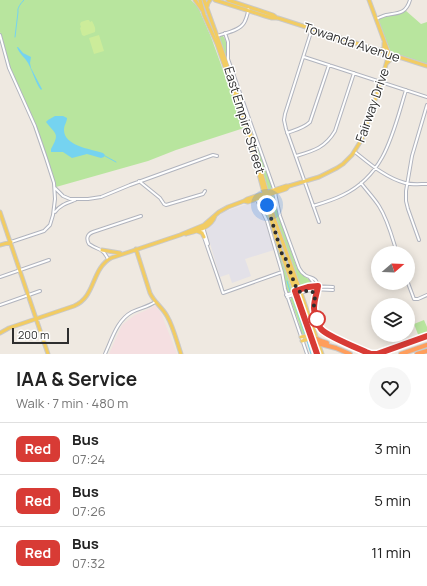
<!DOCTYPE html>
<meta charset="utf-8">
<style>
:root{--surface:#fff;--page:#f6f6f6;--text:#222;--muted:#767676;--line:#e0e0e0}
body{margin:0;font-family:Manrope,sans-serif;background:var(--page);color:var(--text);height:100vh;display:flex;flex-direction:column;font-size:15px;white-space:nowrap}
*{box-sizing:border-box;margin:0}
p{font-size:13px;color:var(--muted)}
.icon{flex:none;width:22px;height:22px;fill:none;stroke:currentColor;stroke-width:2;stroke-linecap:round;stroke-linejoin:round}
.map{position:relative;height:354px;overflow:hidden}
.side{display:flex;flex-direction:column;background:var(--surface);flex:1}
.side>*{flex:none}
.badge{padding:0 8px;border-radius:6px;font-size:14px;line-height:26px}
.needle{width:26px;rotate:71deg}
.tools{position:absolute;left:371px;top:246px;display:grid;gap:8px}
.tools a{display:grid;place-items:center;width:44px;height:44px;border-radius:50%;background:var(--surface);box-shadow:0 2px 10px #0003;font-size:20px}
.scale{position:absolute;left:12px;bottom:10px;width:57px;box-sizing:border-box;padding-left:4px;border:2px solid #2e2e2e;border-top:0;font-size:11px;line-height:14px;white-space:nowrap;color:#2e2e2e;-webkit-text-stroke:3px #fff;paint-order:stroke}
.you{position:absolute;width:20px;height:20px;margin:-10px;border:3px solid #fff;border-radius:50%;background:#1a73e8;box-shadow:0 0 0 6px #1a73e833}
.map>.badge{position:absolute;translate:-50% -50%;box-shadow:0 0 0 2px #fff}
.round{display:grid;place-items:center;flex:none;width:42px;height:42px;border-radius:21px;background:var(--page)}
.head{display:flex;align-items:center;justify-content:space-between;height:68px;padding:0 16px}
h1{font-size:19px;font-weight:700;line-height:30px}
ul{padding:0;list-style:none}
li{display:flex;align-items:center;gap:12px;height:52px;padding:0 16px;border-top:1px solid var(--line)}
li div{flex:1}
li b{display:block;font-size:15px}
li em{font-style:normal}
li .badge{min-width:44px;font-weight:700;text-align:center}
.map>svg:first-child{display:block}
.industrial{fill:#e3e1e8}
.medical{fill:#f5dfe1}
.green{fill:#b8e59e}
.pitch{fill:#ccec9a}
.water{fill:#75d3f0}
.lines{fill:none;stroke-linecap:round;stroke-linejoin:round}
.stream{stroke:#75d3f0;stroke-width:1}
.minor-casing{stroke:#b1b4be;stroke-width:4}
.major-casing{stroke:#c9c9c9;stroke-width:5}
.highway-casing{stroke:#c9c9c9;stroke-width:6}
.minor{stroke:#fff;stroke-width:2}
.major{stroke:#f2cc63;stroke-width:3}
.highway{stroke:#ff9e5c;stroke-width:4}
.line-casing{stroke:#fff;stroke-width:9}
.line{stroke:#d83b35;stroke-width:6}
.walk{stroke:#2e2e2e;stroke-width:4;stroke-dasharray:0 7.2}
.stop-dot{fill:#fff;stroke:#d83b35;stroke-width:2}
.labels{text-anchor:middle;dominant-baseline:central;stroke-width:3;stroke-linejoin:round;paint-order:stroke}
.street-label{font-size:13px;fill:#2e2e2e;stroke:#fff}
</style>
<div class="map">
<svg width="427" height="354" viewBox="0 0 427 354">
<rect width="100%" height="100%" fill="#efe9e1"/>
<path class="industrial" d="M253 202 256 203 264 219 274 250 245 259 251 276 232 283 229 274 220 277 206 230 217 218 223 212Z"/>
<path class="medical" d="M155 305 161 313 177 354H109L122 325 135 315 151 308Z"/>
<path class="green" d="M0 0H191L198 7 211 37 244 128 176 150 148 161 56 187 40 137 33 118 13 76 5 54 0 32Z
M405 10 421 24 427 22V64L391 52 390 50 378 20 382 17 396 15Z
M220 36H223C228 42 226 50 227 58L272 185 271 190H269L267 188 252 136 220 41Z
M272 195 275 198 278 213 297 268 305 277 311 280 312 283 311 284 304 287 300 285 276 219 270 200V197Z
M260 199 264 200 265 202 277 246 291 287V290L290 292H288L285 288 283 272 268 222 260 206 259 201Z
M292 297 295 298 297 301 306 329 307 334 303 335 301 332 299 323 291 301V298Z
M424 320 427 327V334L419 337 414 324Z"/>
<path class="pitch" d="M87 20H89L90 22 92 21C94 25 96 28 95 32L84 36 82 35 80 28 81 27 80 24 81 22Z
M99 35 104 51 94 54 89 38Z"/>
<path class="water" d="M17 47H18L23 53 31 57 30 63 31 68 42 89 41 90C35 82 33 72 28 63 25 57 19 54 17 47Z
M55 116H63L67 118C67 122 64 125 64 130 64 146 91 149 103 153L105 155 104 157 101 158 87 154 72 158 63 152H51V149C60 133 56 135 46 122L48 120Z"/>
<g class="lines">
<path class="stream" d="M15 37 18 12C17 8 21 3 24 0
M105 156 116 162
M287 281 290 291
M293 298 305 334
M307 341 311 354"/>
<defs>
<path id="minor" d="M376 19C379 18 382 16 386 15 398 13 406 14 410 0
M312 29 285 114 284 120 286 129 319 222
M225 33 228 42V59L274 189
M0 35 9 68 35 126 46 158 54 183 55 199 53 215 50 225 44 231 11 242
M217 36C225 33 239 31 244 23 247 18 248 12 249 7
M304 57 427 97
M287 133C295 130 304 128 310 122L329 65
M355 152C370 164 386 178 405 183 412 185 420 184 427 184
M296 156C313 151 325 148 335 131L354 73
M139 181 160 198 164 204 166 205 203 194 205 191
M361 183C367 191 374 198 379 206 388 220 392 237 397 253
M55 188 63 196 70 199H88L101 197 130 185 213 155 217 156
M275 193 280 216 299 268C300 270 302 273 305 275 309 278 316 277 317 283 319 289 315 296 314 302 312 313 317 327 326 333L371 354 379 353 427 336
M257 200 267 221 282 272 285 289 307 354
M313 206C323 203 333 200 343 195 386 174 393 132 406 90
M55 212C60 205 67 203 75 200
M203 227 208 244
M201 228C208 250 216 271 223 293L282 272
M419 240 408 209 406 201V191L412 156 427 105
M108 259C102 247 99 251 89 244 86 239 87 234 93 232L141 216
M0 277 49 260
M310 278 313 282 312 286
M408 283 414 299H418L427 295
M299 290 312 286 333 287
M310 290 312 291 316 298
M286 295 295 292
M287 297 313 289 333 290
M0 305 40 291
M105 354C112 339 117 320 132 312 140 308 148 307 155 302"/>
<path id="major" d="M195 0 202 10
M200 0 204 15 217 44 248 133 276 238 305 319
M204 0 217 36 248 126 275 221 300 290 322 354
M215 0 265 16 272 18H278L427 66
M228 0 273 15 277 18
M207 7 208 3 210 0
M378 51 384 48V43
M387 63 391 59 397 57
M244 201 248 202 286 189 289 186
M0 212 48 354
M197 231 202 233 204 237
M186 234C197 231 211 228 215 216
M0 245 11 242
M136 249 150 293C154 302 162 307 167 316 173 326 177 342 181 354
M102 250 120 253
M288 266 295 285 300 291
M296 293 300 298 305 309
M307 324 317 354
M0 333 9 328 74 306C96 297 91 269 111 258L180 235 204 225 219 212 228 207 244 201 247 199 286 186H289L319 177 337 168 343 164 352 155 362 139 381 82 389 54 369 0
M301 337 306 336 308 333V330
M302 341 308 339 312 341"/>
<path id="highway" d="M304 318 310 327 314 338 317 343 336 348 350 354
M317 339 321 341 327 343
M401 354 427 345
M417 354 427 351"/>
</defs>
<use href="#minor" class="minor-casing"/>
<use href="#major" class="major-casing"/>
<use href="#highway" class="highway-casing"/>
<use href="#minor" class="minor"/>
<use href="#major" class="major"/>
<use href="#highway" class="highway"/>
</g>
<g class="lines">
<defs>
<path id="line" d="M317 354 295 291 308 287 318 286C317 293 314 300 314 308 314 314 317 324 321 329 327 336 357 348 366 352L371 354H377L427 336"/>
</defs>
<use href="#line" class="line-casing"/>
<use href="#line" class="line"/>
<path class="walk" d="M267 205 282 254 285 257 295 285 298 290 301 293 309 290C319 294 313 300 314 309 314 312 316 316 317 319"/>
</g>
<circle class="stop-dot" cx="317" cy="319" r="8"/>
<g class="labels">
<g class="street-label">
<text transform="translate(352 42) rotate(18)">Towanda Avenue</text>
<text transform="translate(372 105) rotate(-71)">Fairway Drive</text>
<text transform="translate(245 120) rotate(73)">East Empire Street</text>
</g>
</g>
</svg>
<div class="tools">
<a><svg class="needle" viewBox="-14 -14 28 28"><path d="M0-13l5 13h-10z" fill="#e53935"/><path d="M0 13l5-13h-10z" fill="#767676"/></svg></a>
<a><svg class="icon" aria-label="layers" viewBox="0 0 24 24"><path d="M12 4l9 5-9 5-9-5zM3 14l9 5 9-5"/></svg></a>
</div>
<div class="scale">200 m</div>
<div class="you" style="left:267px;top:205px"></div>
</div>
<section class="side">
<div class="head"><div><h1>IAA &amp; Service</h1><p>Walk · 7 min · 480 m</p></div><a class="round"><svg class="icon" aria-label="heart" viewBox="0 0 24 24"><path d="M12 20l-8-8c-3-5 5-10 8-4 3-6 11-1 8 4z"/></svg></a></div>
<ul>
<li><span class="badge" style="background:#d83b35;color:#fff">Red</span><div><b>Bus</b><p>07:24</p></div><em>3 min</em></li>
<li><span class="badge" style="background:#d83b35;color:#fff">Red</span><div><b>Bus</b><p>07:26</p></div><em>5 min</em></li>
<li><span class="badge" style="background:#d83b35;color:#fff">Red</span><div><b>Bus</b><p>07:32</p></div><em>11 min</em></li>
</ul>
</section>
